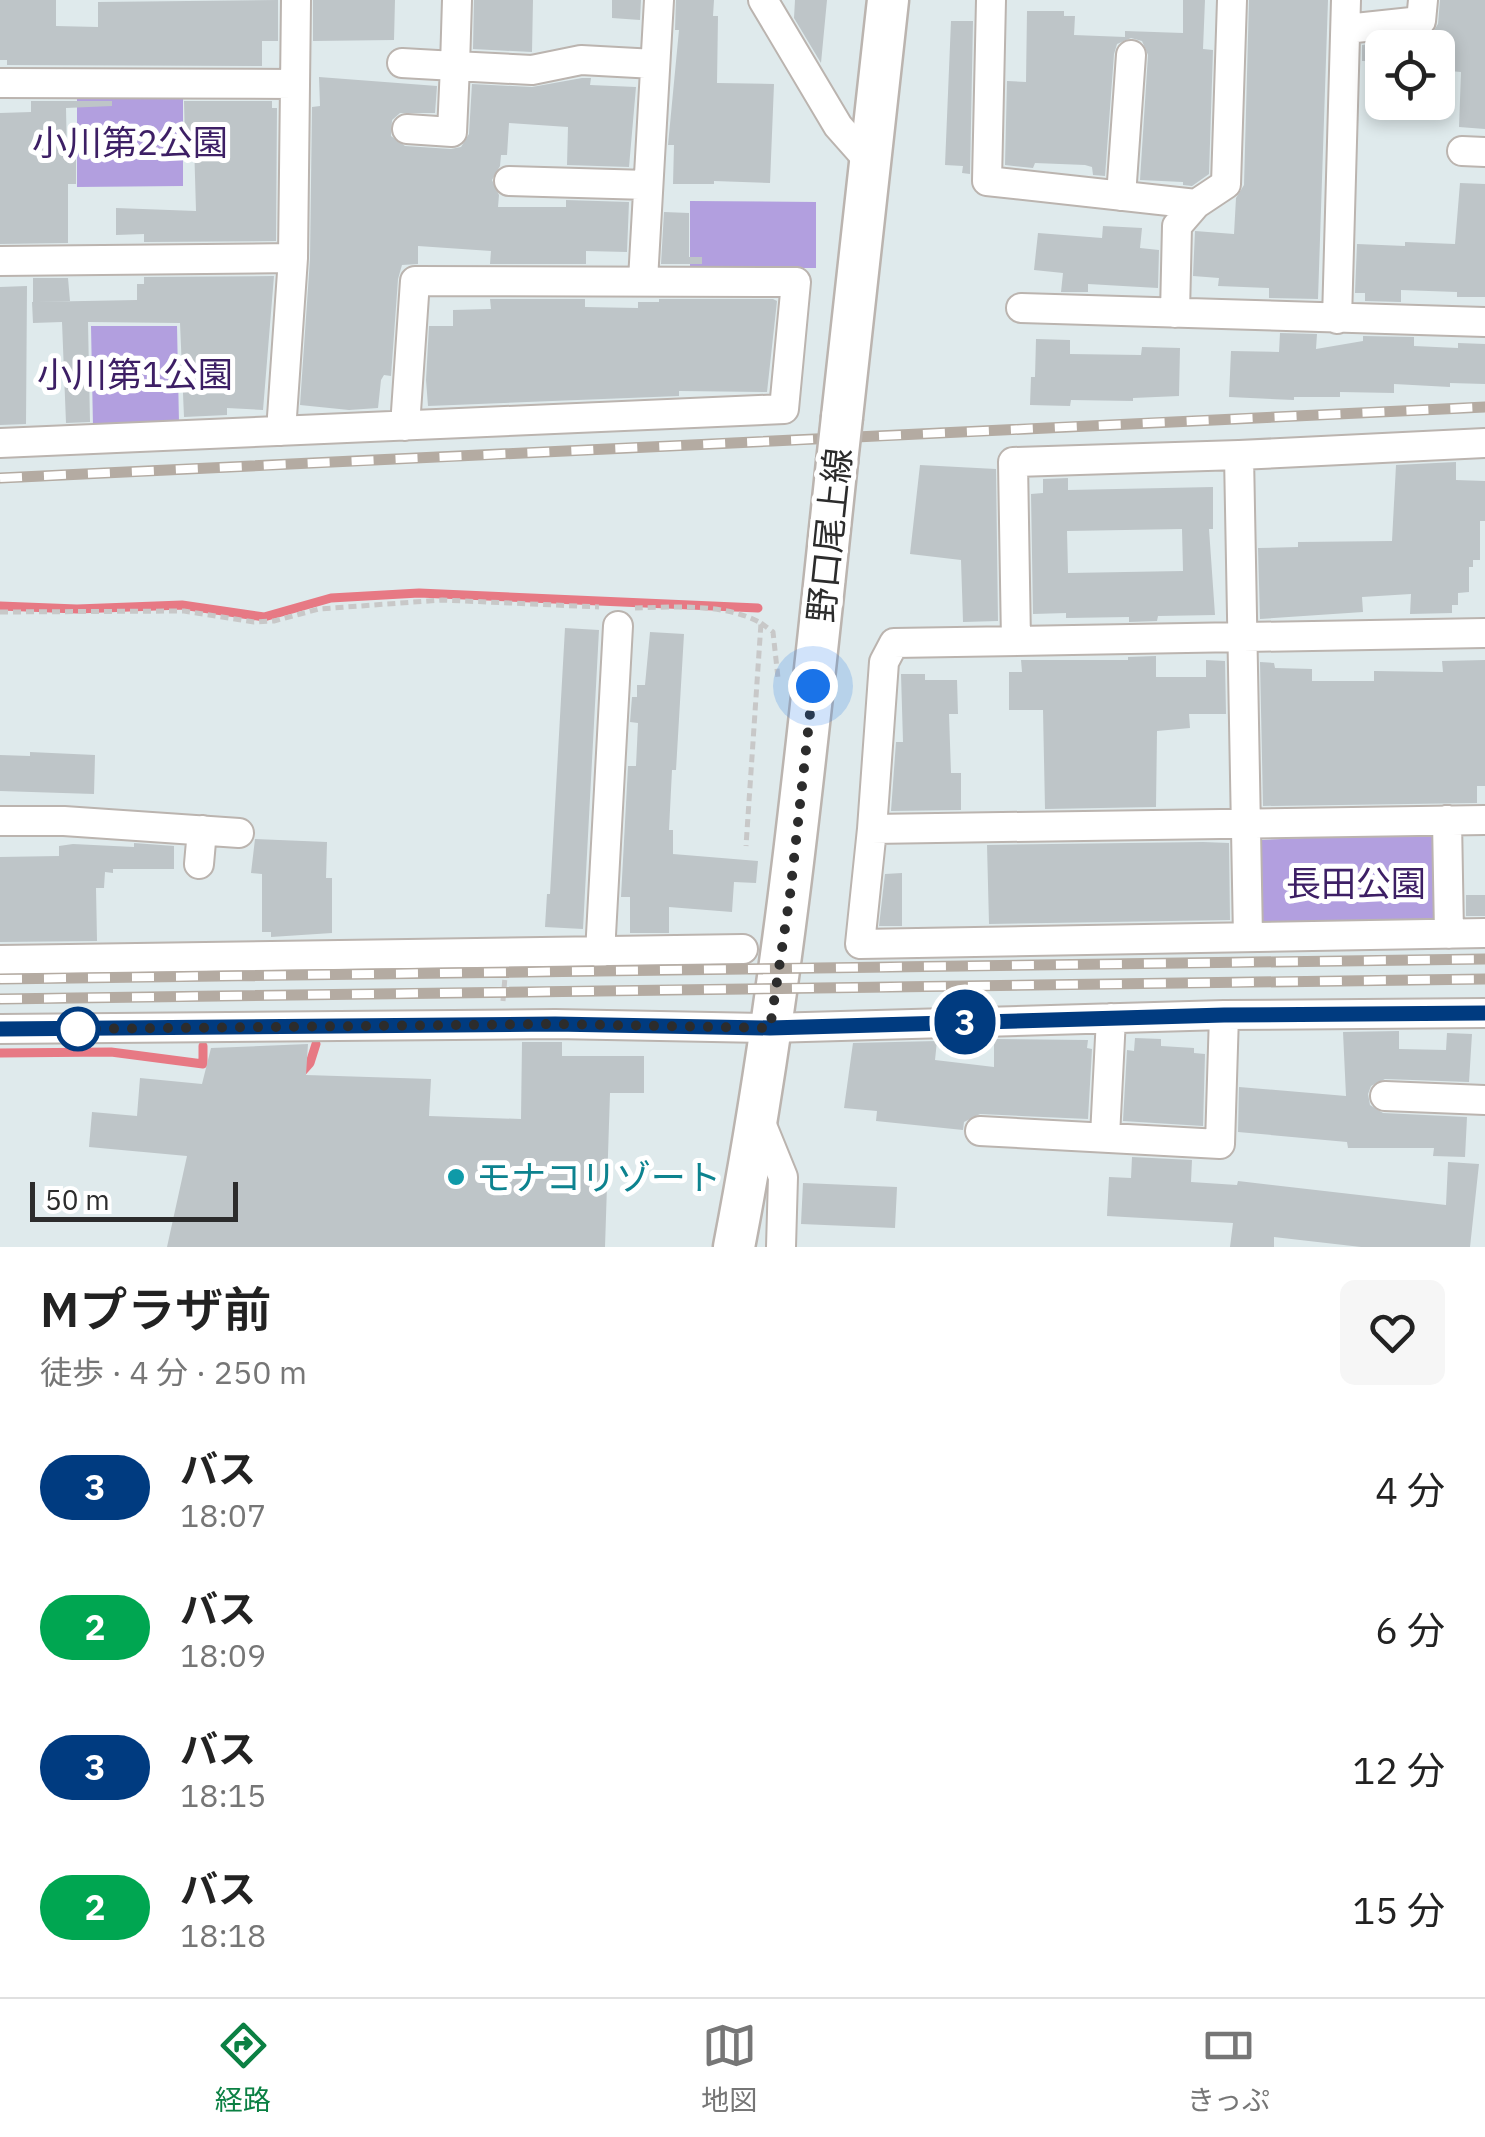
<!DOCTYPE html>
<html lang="ja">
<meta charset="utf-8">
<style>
:root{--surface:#fff;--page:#f6f6f6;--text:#222;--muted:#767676;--line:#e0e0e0;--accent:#0b8043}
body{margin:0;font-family:"IBM Plex Sans","Noto Sans JP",sans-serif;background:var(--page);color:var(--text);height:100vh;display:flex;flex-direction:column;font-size:38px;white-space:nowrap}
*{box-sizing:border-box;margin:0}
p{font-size:32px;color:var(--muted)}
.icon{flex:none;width:55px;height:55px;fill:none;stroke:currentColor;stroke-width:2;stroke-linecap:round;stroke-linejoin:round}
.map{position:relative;height:1247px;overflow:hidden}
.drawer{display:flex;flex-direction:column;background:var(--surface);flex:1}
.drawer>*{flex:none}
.badge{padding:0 20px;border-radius:32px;font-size:35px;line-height:65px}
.controls{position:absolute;left:1365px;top:30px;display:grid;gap:20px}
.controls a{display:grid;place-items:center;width:90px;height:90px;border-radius:15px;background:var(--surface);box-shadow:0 5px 15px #0003;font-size:50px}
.scale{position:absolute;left:30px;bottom:25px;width:208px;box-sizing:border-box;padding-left:10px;border:5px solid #2c2c2c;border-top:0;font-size:28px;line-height:35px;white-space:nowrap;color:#2c2c2c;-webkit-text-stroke:8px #fff;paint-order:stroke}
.you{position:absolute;width:50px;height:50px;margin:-25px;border:8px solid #fff;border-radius:50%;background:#1a73e8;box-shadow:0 0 0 15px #1a73e833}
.map>.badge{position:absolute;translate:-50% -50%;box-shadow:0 0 0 5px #fff}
.round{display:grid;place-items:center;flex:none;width:105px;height:105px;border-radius:15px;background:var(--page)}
.summary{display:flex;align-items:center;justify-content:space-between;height:170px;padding:0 40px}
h1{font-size:48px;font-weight:600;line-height:75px}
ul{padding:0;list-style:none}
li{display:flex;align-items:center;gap:30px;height:140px;padding:0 40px}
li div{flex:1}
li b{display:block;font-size:38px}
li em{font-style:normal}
li .badge{min-width:110px;font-weight:700;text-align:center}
.dock{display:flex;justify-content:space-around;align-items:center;height:140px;border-top:2px solid var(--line);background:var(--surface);font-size:28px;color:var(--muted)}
.dock a{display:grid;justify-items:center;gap:5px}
.dock .current{color:var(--accent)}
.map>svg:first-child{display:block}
.green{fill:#b29fdf}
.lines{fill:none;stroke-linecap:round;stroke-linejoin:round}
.stream{stroke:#e77984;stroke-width:9}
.building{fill:#bec5c8;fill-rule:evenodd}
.minor-casing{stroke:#bbb4af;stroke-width:32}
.secondary-casing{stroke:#bbb4af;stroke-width:45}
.path{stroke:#c8c8c8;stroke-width:5;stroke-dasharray:8 5;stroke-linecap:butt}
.minor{stroke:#fff;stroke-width:28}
.secondary{stroke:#fff;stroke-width:40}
.rail-casing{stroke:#b4aba2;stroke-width:11}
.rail{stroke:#fff;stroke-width:8;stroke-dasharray:22;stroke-linecap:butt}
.secondary-bridge-casing{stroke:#bbb4af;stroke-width:45;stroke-linecap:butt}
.secondary-bridge{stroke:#fff;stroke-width:40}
.line-casing{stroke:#fff;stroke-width:22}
.line{stroke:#003b80;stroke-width:15}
.walk{stroke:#2c2c2c;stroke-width:10;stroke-dasharray:0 18}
.stop-dot{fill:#fff;stroke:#003b80;stroke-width:5}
.culture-dot{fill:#0f9aa8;stroke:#fff;stroke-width:4}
.labels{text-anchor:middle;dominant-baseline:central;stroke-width:10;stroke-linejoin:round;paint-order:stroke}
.park-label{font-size:35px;fill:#3d1f65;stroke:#fff}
.street-label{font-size:35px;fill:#2c2c2c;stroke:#fff}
.culture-label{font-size:35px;fill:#0d838f;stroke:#fff;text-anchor:start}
</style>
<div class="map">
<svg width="1485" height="1247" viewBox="0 0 1485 1247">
<rect width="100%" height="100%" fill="#dfeaec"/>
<path class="green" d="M77 97H183V186L77 187Z
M690 201 816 202V268H690Z
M91 326H177L179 423 93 427Z
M1442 832 1443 929 1262 931 1254 845 1261 840Z"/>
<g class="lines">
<path class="stream" d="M0 606 77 609 182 605 264 617 331 598 419 593 758 608
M0 1053 111 1052 203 1064V1046
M302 1072 310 1063 316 1044"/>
</g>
<path class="building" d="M0 0H56V26L98 27V2L278 0V41H262V66L7 65V60H0Z
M313 0H395L394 40 313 41Z
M474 0H533L532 52 473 49Z
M612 0H641L640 20 612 18Z
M676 0H714L713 16H718L717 83 774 84 770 183 714 181V184H673L674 145H668L679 30H675Z
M795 0H827L821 63 794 18Z
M1183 0H1205L1203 49 1213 50 1209 174 1192 186 1183 185V182L1140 180 1148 55 1142 41 1131 38 1117 44 1114 54 1105 176 1093 175 1092 167 1085 165 1035 163 1033 168 1005 165 1007 81 1026 82 1027 11H1064V16H1075L1074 35 1125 37V31L1183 33Z
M1249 0H1328L1318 299 1269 298V288L1218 286 1219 278 1193 276 1195 231 1234 234 1236 198 1244 185Z
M1440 0H1485V129L1459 127 1461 72 1438 70V48H1382V61H1362V45L1431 35 1438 24Z
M951 21H973L970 174 962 173 963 166 945 165Z
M319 77 437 86 435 113H400L392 120 391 136 405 146 451 149 461 147 469 134 472 84 532 87 582 78H591L590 85 636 87 629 167 567 165 568 127 509 123 507 155H501L500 166 492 180 499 195 498 207H566V200L629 202 627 252 586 251V264H490L491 251 418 246V264L402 265 398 279 391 376 384 375 381 380 378 408 349 410 300 405 310 259 312 107 320 106Z
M31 101H112V106L66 108 67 157 76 158V184H68V243L0 244V113L31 112Z
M184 101H272V108H277L276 241 144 242V234L116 235V208L196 211 194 142H185Z
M1460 183 1485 184V297H1457V292L1401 290V302L1365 301V293H1355L1357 244 1405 246V242L1455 244Z
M664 212 689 213V257H702V264H661Z
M1103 226 1142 228 1140 248 1159 250 1158 288 1088 284V292H1061L1063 273 1034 270 1038 233 1102 238Z
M274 276 263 410 227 408V415L184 417 180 323 88 322 90 422 66 423 62 322 33 323 32 302 137 300V284H144V277Z
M33 278H68L70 301 33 302Z
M27 286 26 424 0 425V287Z
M490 299H585V307L638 308V302H659V299H773L777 301 767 392 679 391V396L428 406 426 380 429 326H453V310L491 309Z
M1280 333 1317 334 1316 349 1363 341V336L1414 337V346L1458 348V343L1485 344V384L1450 383V387L1394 384V393L1340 392V397H1294V400L1229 397 1231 351 1279 352Z
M1036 339 1070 340V354L1141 355 1142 347 1180 348 1179 396 1133 398V401L1071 400 1070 406 1030 405 1031 377H1035Z
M1456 462V480L1485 481V521H1480V560H1473V567H1469V592L1458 593V605H1452V613L1410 614 1411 594 1362 597 1363 612 1260 619 1258 548 1298 547V542L1392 541 1396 465Z
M920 465 996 469 998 621 963 622 961 560 910 554Z
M1068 478V490L1213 487V529H1209L1215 615 1158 616 1157 621 1129 622V617L1066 618V613L1033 614 1031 494 1043 493V479ZM1182 529 1183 571 1068 573 1067 531Z
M565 628 599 630 583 929 545 927 547 894H550Z
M650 632 684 634 676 770H672L669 830H673V854L758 861 756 883 734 882 732 912 669 907V933H630V897H621L628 766H636L638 723 630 722 632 697H637V685H645Z
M1156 656V677H1206V660L1225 661 1226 714H1189L1190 728 1157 731 1156 807 1045 809 1043 710H1009V672H1022L1021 660H1128V657Z
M1485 660V786H1477V803L1263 806 1260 662 1274 663 1275 668 1312 669V681H1374V671L1443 672 1442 661Z
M901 674H925V680H957L958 714H949L951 773H961V810L891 811 896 742H903Z
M30 752 95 755 94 794 0 791V755L30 756Z
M255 839 327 842 326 878H332V933L271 937V932H262V874L251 873Z
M1203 842 1229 843 1230 920 989 924 987 845Z
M134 843 174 846V869H113V873L105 872 104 888H96L97 941 0 942V857L59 856V846L73 844 134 847Z
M902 873V926H879L885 874Z
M1466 895H1485V916H1466Z
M1399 1031V1049L1446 1050 1447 1033 1472 1034 1469 1082 1385 1079 1371 1086 1368 1094 1370 1105 1383 1113 1467 1117 1465 1157 1433 1156 1434 1148H1348L1347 1142 1238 1132 1239 1087 1346 1096 1343 1032Z
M1135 1038 1161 1039V1046L1194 1048V1053L1205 1054 1203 1126 1123 1121 1127 1050 1134 1051Z
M994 1039 1088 1040 1087 1048 1092 1049 1088 1119 980 1114 964 1122 963 1130 876 1121 877 1111 844 1108 853 1043 937 1041 935 1060 994 1067Z
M522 1042H562V1056H644V1093H610L605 1247H167L187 1156 89 1147 92 1112 137 1116 140 1078 202 1084 211 1048 308 1044 306 1075 431 1079 429 1116 521 1119Z
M1132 1157 1192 1160 1191 1182 1237 1185 1238 1181 1446 1205 1448 1162 1479 1164 1470 1247H1361L1274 1237V1247H1230L1233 1223 1107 1216 1109 1177 1131 1178Z
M803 1183 897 1187 895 1228 801 1224Z"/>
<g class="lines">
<defs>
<path id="minor" d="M457 0 455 66 532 70 581 60 655 64
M763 0 838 126 869 161
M991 0 987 181 1196 204
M1346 29 1421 21 1423 0
M402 63 455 66 452 132 407 129
M0 83 294 84
M1462 151 1485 152
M509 181 648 185
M1121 196 1131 55
M0 261 293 258
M643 280 659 0
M1021 308 1485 322
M1175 313 1177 226 1196 204 1226 184 1232 0
M1337 319 1346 0
M281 431 293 258 296 0
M0 443C261 432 522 420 784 409L796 282 415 281 405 426
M1239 455 1248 937
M1485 633 894 643 884 662 872 829 860 944 1485 933
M1016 641 1013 462 1239 455 1485 443
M1447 820 1449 934
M0 821H64L239 833
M872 829 1485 820
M199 864 202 830
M600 953 618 626
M0 960 743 949
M0 1029 555 1024 770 1028 1224 1015 1485 1013
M1385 1096 1485 1100
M759 1118 783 1177 781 1247
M980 1131 1220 1144 1224 1015
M1105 1136 1111 1018"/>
<path id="secondary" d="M842 417 888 0
M734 1247C784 988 809 725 837 462"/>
</defs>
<use href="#minor" class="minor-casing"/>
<use href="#secondary" class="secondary-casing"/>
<path class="path" d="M635 608C675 607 725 603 761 623L746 846
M0 612 184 611 254 622 274 621 319 609 442 600 599 607
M761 623 773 632 778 678
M503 1001 505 977"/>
<use href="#minor" class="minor"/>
<use href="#secondary" class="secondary"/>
<defs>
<path id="rail" d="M0 478 1485 407
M0 979 1485 959
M0 999 1485 979"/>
</defs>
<use href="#rail" class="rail-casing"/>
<use href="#rail" class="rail"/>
<defs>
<path id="secondary-bridge" d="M837 462 842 417"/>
</defs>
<use href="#secondary-bridge" class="secondary-bridge-casing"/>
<use href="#secondary-bridge" class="secondary-bridge"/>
</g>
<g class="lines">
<defs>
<path id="line" d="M0 1029 555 1024 770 1028 1224 1015 1485 1013"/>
</defs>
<use href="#line" class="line-casing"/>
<use href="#line" class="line"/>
<path class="walk" d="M78 1029 555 1024 770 1028 790 895 813 686"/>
</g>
<circle class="stop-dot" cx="78" cy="1029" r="20"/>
<circle class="culture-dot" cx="456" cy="1177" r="10"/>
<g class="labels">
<g class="park-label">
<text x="130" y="142">小川第2公園</text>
<text x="135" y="374">小川第1公園</text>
<text x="1356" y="883">長田公園</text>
</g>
<g class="street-label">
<text transform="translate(829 535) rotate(-84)">野口尾上線</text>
</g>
<g class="culture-label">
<text x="476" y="1177">モナコリゾート</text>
</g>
</g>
</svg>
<div class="controls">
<a><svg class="icon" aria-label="locate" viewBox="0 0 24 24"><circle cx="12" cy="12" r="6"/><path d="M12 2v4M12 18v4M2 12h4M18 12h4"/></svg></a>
</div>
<div class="scale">50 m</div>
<div class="you" style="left:813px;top:686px"></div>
<b class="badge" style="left:965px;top:1022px;background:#003b80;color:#fff">3</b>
</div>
<section class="drawer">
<div class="summary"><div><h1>Mプラザ前</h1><p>徒歩 · 4 分 · 250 m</p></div><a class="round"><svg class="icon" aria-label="heart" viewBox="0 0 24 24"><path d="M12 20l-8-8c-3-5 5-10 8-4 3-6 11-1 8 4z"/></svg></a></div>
<ul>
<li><span class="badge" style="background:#003b80;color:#fff">3</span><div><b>バス</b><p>18:07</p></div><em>4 分</em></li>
<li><span class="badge" style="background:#00a651;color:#fff">2</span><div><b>バス</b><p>18:09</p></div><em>6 分</em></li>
<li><span class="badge" style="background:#003b80;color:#fff">3</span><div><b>バス</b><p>18:15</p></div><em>12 分</em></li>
<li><span class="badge" style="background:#00a651;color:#fff">2</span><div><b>バス</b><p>18:18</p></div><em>15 分</em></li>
</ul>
</section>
<nav class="dock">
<a class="current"><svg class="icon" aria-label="directions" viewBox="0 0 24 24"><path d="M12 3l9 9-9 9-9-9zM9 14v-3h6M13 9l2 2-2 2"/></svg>経路</a>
<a><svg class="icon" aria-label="map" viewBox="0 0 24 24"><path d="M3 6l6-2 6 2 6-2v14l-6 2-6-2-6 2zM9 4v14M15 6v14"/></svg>地図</a>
<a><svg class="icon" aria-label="tickets" viewBox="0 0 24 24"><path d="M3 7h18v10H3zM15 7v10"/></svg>きっぷ</a>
</nav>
